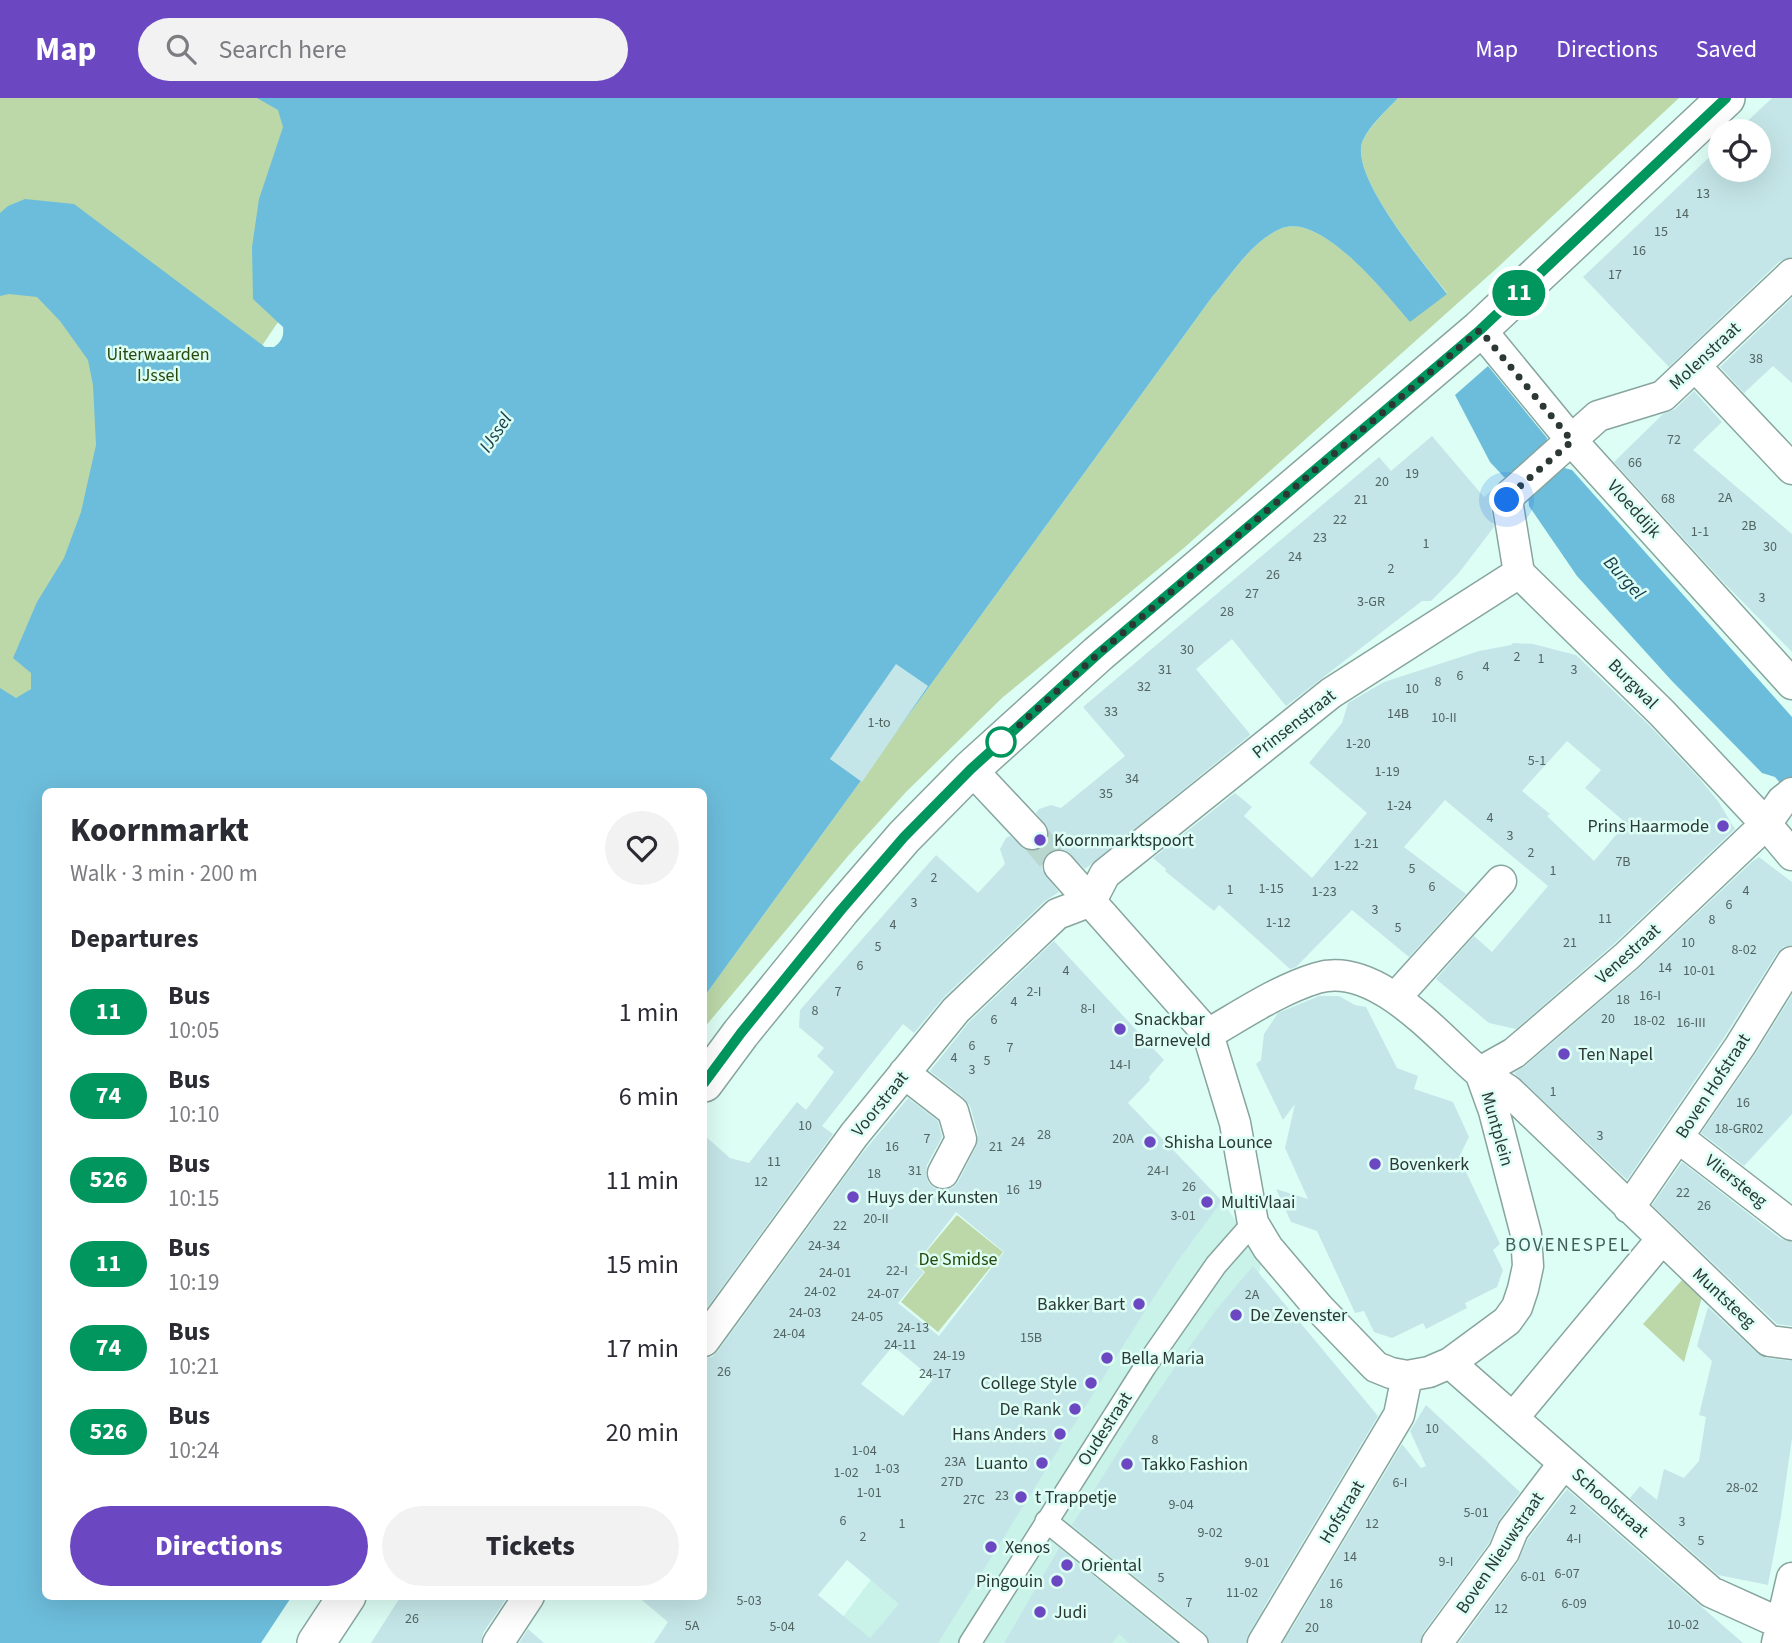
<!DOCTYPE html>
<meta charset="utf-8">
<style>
:root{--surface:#fff;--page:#f2f2f3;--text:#2b2b33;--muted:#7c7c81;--accent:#6b48c1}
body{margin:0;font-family:"Source Sans 3",sans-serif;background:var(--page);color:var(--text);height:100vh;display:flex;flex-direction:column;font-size:26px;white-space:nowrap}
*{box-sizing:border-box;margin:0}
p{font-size:23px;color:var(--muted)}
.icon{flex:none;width:38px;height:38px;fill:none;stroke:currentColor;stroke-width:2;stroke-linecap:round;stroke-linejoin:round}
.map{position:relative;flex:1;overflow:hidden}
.sheet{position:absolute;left:42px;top:690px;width:665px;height:812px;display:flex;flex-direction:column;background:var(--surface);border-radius:10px;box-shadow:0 7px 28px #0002}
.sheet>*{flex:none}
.badge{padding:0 14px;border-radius:23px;font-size:24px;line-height:46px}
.fabs{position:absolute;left:1708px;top:21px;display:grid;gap:14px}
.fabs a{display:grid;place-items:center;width:63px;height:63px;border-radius:50%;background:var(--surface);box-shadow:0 7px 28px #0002;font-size:35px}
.you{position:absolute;width:35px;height:35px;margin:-18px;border:5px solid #fff;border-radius:50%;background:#1a73e8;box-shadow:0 0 0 10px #1a73e833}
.map>.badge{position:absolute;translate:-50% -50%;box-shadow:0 0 0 4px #fff}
h2{padding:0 28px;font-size:26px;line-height:63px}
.round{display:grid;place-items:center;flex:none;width:74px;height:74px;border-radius:37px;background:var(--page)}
.overview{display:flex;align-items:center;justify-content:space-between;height:119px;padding:0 28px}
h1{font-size:33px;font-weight:800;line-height:52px}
.action{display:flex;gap:14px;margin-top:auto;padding:14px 28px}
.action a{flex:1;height:80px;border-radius:42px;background:var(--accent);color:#fff;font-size:28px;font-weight:800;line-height:80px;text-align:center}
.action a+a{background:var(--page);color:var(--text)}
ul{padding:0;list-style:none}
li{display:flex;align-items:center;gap:21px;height:84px;padding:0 28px}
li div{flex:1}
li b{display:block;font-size:26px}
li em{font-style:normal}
li .badge{min-width:77px;font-weight:700;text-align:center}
header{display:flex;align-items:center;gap:42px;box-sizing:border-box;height:98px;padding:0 35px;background:var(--accent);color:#fff}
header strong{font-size:33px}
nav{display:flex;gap:38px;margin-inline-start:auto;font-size:24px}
.search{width:490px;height:63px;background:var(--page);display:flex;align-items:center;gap:18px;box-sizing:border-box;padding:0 24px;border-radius:38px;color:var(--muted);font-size:26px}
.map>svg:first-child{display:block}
.built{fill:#c9f3e9}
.green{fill:#bcd8a9}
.water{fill:#6cbddb}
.building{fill:#c5e6e8;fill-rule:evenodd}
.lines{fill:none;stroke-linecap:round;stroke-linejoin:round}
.minor-tunnel{stroke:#b9d6cf;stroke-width:30;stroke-dasharray:30 15;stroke-linecap:butt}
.pedestrian-casing{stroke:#87a59e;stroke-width:24}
.minor-casing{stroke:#87a59e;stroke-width:33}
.tertiary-casing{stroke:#87a59e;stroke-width:40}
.pedestrian{stroke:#fff;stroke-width:21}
.minor{stroke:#fff;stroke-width:30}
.tertiary{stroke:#fff;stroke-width:37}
.line-casing{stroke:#fff;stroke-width:16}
.line{stroke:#00965e;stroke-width:10}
.walk{stroke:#2b3835;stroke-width:7;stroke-dasharray:0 12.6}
.stop-dot{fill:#fff;stroke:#00965e;stroke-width:3.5}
.poi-dot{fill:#6b48c1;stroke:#ddfef5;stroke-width:2.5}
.labels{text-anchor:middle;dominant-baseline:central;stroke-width:5;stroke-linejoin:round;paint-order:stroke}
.number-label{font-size:14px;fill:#526462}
.park-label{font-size:18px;fill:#29490a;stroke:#ddfef5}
.street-label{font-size:18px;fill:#2b3835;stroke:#ddfef5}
.poi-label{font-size:18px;fill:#2b3835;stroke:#ddfef5;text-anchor:start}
.water-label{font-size:19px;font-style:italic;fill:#163c49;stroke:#ddfef5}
.neighbourhood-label{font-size:19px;letter-spacing:2px;fill:#425e58;stroke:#ddfef5}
</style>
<header>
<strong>Map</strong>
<div class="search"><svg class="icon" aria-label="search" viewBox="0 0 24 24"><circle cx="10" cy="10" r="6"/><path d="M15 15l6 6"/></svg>Search here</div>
<nav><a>Map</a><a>Directions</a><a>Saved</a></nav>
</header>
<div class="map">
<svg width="1792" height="1545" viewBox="0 0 1792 1545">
<rect width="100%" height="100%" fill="#ddfef5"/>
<path class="built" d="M1225 1107 1262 1161 1243 1249 1162 1437 1309 1545H823L968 1354 1136 1114Z"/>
<path class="green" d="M0 0H455L276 227 37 581 0 639Z
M1398 0H1679L1497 170 1185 449 1002 600 906 694 848 758 704 930V899L1212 199C1232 176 1251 144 1280 131 1320 112 1387 197 1410 223L1447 195C1426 168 1347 76 1363 42 1371 27 1387 12 1398 0Z
M957 1117 1003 1154 938 1234 901 1204 925 1174 916 1166Z
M1682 1182 1702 1199 1684 1264 1643 1226Z"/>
<path class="water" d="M257 0H1398C1387 12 1370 27 1363 42 1347 76 1426 168 1447 196L1410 224C1387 197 1320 112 1280 131 1251 144 1232 176 1212 199L704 899V693H46V1498H292L261 1545H0V590L16 600 31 591V575L13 560 37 504 64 460 81 414 96 347 93 287 88 262 60 223 37 199 9 196 0 198V115L8 108 25 101 74 106 265 249H274C282 243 284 238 283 229L253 201 252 149 259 101 283 29 278 12Z
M1488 268 1547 340 1546 351 1561 369 1572 372 1792 619V699L1775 679 1762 675 1671 582 1577 478 1529 408 1528 398 1514 378 1504 379 1490 364 1455 297Z"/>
<path class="building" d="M1772 0H1792V159L1780 163 1669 269 1583 179 1720 49V72H1759V33H1737Z
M1792 200V285L1773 268 1744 295 1720 269Z
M1694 293 1722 324 1693 352 1792 436V554L1724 485 1614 364 1663 316 1675 311Z
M1432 338 1484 399 1494 390 1490 405 1494 429 1458 476 1431 503H1422L1286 608 1232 541 1196 571 1250 636 1249 638 1085 771 1065 752 1056 751 1047 755 1042 763V772L1059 794 1045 803 944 899 914 935 903 926 822 1028 833 1036 704 1214V1037L730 1060 749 1065 797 1004 806 1012 834 974 817 958 824 950 799 929 800 912 936 757 978 795 1005 766 1000 751 1006 740 1010 738 1028 753H1035L1043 749 1048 742 1049 733 1036 715 1039 711 1051 707 1061 710 1125 658 1083 609 1379 359 1391 373Z
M1513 545 1533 546 1576 557 1649 627 1699 680 1718 703 1735 731 1615 845 1516 931 1489 925 1436 881 1474 838 1492 854 1548 788 1445 702 1404 749 1466 796 1409 859 1352 812 1296 869 1290 871 1219 807 1214 813 1165 773 1166 771 1153 760 1235 695 1252 709 1244 718 1312 780 1367 715 1309 665 1342 625 1348 605 1384 584 1479 553 1511 547ZM1567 643 1601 672 1585 690 1626 725 1594 763 1547 718 1550 716 1522 693Z
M896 566 928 588 862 684 830 661Z
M1759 759 1792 784V847L1783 849 1777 855 1725 938 1627 1082 1514 975 1525 968 1638 871 1754 762Z
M1054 843 1164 962 1149 979 1150 982 1128 1005 1222 1103 1177 1164 1143 1216 938 1545H654L668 1524 637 1498H704V1260L712 1259 718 1253 860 1058 908 1000 938 1023 942 1039 927 1067 926 1075 928 1084 934 1090 943 1092 952 1090 958 1084 976 1049 978 1036 970 1008 964 1000 930 973 969 924ZM956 1114 1004 1154 939 1238 898 1205 924 1174 915 1167ZM893 1248 933 1281 903 1318 861 1286ZM847 1462 899 1506 870 1540 818 1497Z
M1792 897V1016L1744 1068 1701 1035 1754 958Z
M1319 898H1339L1355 907 1366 909 1397 970 1418 978 1414 991 1453 1004 1469 1039 1459 1059 1500 1146 1493 1152 1503 1172 1497 1189 1465 1205 1467 1210 1426 1231 1423 1225 1392 1240 1374 1234 1364 1213 1355 1215 1317 1133 1291 1124 1276 1091 1308 1101 1285 1050 1295 1006 1283 1022 1256 966 1261 962 1264 936 1278 915Z
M1682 1064 1781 1141 1792 1144V1228L1777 1226 1652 1107Z
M1253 1168 1378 1318 1248 1536 1246 1545H1210L1205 1535 1072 1427 1127 1340 1175 1269 1216 1212Z
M1708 1209 1758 1256 1767 1260 1792 1263V1340L1781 1418 1768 1487 1718 1477 1630 1400 1640 1388 1657 1402 1664 1371 1684 1380 1699 1363 1706 1319 1699 1317 1712 1263 1697 1248Z
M1426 1307 1520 1394 1499 1422 1489 1445 1423 1535 1420 1545H1283L1402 1346 1421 1370 1426 1368 1410 1333Z
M1567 1391 1650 1464 1743 1545H1459L1518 1464 1528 1441Z
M1059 1450 1176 1545H1129L1119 1536 1112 1545H1004Z
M401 1498H508L483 1535 481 1545H371Z
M528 1531 544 1545H519Z"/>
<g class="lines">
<path class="minor-tunnel" d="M1032 736 1059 768"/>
<defs>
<path id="pedestrian" d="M1046 1423 1197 1545
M970 1545 1145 1269 1216 1167 1253 1125"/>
<path id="minor" d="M1792 176 1663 298 1598 318 1511 396 1507 402 1519 475 1662 615 1766 726 1792 757
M1480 231 1572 343 1792 586
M1695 268 1792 371
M971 671 1032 736
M1059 768 1208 936 1235 1025 1253 1125 1268 1150 1319 1210 1376 1269 1391 1275 1407 1278 1429 1274 1450 1265 1507 1223 1517 1209 1523 1191 1528 1168 1526 1136 1494 1013 1480 974
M1091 803 1105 776 1331 595 1519 475
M1396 899 1501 783
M1208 936C1243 916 1278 892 1317 880 1376 862 1439 940 1478 973 1487 980 1499 986 1509 993L1769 1243 1792 1246
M1480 974 1514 955 1627 858 1766 726 1782 703 1792 695
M904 975 953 1013 961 1041 943 1075
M1679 1040 1792 1127
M1629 1110 1740 948 1792 864
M704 1243 854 1037 956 912 1057 816 1091 803
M1450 1265 1711 1494 1782 1526
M1513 1320 1661 1142
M498 1545 529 1498
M1263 1545 1399 1317 1407 1278
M1437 1545 1504 1454 1513 1432 1564 1365
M1777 1545 1792 1480"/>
<path id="tertiary" d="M704 985 741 935 841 812 904 739 971 671 1098 556 1480 231 1726 0
M316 1545 347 1498"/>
</defs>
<use href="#pedestrian" class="pedestrian-casing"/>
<use href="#minor" class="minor-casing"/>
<use href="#tertiary" class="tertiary-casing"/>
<use href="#pedestrian" class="pedestrian"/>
<use href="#minor" class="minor"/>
<use href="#tertiary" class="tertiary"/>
</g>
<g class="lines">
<defs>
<path id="line" d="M704 985 741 935 841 812 904 739 971 671 1098 556 1480 232 1726 0"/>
</defs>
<use href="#line" class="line-casing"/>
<use href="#line" class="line"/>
<path class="walk" d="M1001 644 1098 556 1480 232 1572 343 1511 396 1507 402"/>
</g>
<circle class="stop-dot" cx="1001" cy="644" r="14"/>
<g class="poi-dot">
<circle cx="1723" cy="728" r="7"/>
<circle cx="1040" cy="742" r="7"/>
<circle cx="1120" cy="931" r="7"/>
<circle cx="1564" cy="956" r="7"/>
<circle cx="1150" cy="1044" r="7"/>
<circle cx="1375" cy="1066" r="7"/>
<circle cx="853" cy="1099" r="7"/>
<circle cx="1207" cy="1104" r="7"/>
<circle cx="1139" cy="1206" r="7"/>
<circle cx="1236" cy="1217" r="7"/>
<circle cx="1107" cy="1260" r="7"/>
<circle cx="1091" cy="1285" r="7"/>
<circle cx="1075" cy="1311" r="7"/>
<circle cx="1060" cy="1336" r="7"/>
<circle cx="1042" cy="1365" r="7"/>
<circle cx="1127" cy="1366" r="7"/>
<circle cx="1021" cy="1399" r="7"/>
<circle cx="991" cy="1449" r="7"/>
<circle cx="1067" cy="1467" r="7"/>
<circle cx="1057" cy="1483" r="7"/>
<circle cx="1040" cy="1514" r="7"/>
</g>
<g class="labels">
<g class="number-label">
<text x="1703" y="96">13</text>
<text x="1682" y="116">14</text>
<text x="1661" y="134">15</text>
<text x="1639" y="153">16</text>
<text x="1615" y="177">17</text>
<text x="1756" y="261">38</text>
<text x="1674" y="342">72</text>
<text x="1635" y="365">66</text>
<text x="1412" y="376">19</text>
<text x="1382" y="384">20</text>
<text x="1725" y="400">2A</text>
<text x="1668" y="401">68</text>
<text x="1361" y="402">21</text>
<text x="1340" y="422">22</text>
<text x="1749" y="428">2B</text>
<text x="1700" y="434">1-1</text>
<text x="1320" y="440">23</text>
<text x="1426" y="446">1</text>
<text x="1770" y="449">30</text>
<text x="1295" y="459">24</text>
<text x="1391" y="471">2</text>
<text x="1273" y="477">26</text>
<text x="1252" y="496">27</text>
<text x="1762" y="500">3</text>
<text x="1371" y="504">3-GR</text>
<text x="1227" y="514">28</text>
<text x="1187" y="552">30</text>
<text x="1517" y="559">2</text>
<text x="1541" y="561">1</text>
<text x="1486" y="569">4</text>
<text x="1165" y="572">31</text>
<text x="1574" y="572">3</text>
<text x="1460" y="578">6</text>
<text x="1438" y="584">8</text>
<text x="1144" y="589">32</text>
<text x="1412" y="591">10</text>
<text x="1111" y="614">33</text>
<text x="1398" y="616">14B</text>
<text x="1444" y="620">10-II</text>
<text x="879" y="625">1-to</text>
<text x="1358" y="646">1-20</text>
<text x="1537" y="663">5-1</text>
<text x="1387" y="674">1-19</text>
<text x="1132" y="681">34</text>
<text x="1106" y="696">35</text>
<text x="1399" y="708">1-24</text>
<text x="1490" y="720">4</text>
<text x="1510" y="738">3</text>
<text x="1366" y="746">1-21</text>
<text x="1531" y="755">2</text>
<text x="1623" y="764">7B</text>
<text x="1346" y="768">1-22</text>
<text x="1412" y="771">5</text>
<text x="1553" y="773">1</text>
<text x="934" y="780">2</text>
<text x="1432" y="789">6</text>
<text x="1271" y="791">1-15</text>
<text x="1230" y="792">1</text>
<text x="1746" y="793">4</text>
<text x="1324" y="794">1-23</text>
<text x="914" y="805">3</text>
<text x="1729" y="807">6</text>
<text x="1375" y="812">3</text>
<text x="1605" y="821">11</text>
<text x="1712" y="822">8</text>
<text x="1278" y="825">1-12</text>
<text x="893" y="827">4</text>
<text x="1398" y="830">5</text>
<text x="1570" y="845">21</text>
<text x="1688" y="845">10</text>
<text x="878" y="849">5</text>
<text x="1744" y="852">8-02</text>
<text x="860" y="868">6</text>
<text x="1665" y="870">14</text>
<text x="1066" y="873">4</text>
<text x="1699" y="873">10-01</text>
<text x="838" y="894">7</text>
<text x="1034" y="894">2-I</text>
<text x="1650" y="898">16-I</text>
<text x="1623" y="902">18</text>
<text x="1014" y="904">4</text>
<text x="1088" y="911">8-I</text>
<text x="815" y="913">8</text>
<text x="1608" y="921">20</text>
<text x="994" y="922">6</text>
<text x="1649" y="923">18-02</text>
<text x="1691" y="925">16-III</text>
<text x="972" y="948">6</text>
<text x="1010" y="950">7</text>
<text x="954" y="960">4</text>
<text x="987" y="963">5</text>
<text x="1120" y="967">14-I</text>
<text x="972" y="972">3</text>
<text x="1553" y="994">1</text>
<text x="1743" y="1005">16</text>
<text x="805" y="1028">10</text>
<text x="1739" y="1031">18-GR02</text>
<text x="1044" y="1037">28</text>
<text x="1600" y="1038">3</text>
<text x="927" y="1041">7</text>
<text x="1123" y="1041">20A</text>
<text x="1018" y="1044">24</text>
<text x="892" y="1049">16</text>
<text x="996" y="1049">21</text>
<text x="774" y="1064">11</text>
<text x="915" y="1073">31</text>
<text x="1158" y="1073">24-I</text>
<text x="874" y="1076">18</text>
<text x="761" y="1084">12</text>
<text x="1035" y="1087">19</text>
<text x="1189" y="1089">26</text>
<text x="1013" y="1092">16</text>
<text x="1683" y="1095">22</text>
<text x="1704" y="1108">26</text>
<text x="1183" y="1118">3-01</text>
<text x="876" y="1121">20-II</text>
<text x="840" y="1128">22</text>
<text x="824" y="1148">24-34</text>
<text x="897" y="1173">22-I</text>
<text x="835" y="1175">24-01</text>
<text x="820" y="1194">24-02</text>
<text x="883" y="1196">24-07</text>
<text x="1252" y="1197">2A</text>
<text x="805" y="1215">24-03</text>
<text x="867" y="1219">24-05</text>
<text x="913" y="1230">24-13</text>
<text x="789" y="1236">24-04</text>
<text x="1031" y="1240">15B</text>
<text x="900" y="1247">24-11</text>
<text x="949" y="1258">24-19</text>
<text x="724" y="1274">26</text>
<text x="935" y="1276">24-17</text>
<text x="1432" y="1331">10</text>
<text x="1155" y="1342">8</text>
<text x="864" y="1353">1-04</text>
<text x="955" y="1364">23A</text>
<text x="887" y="1371">1-03</text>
<text x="846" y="1375">1-02</text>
<text x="952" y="1384">27D</text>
<text x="1400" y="1385">6-I</text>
<text x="1742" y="1390">28-02</text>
<text x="869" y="1395">1-01</text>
<text x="1002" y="1398">23</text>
<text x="974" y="1402">27C</text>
<text x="1181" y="1407">9-04</text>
<text x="1573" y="1412">2</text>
<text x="1476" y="1415">5-01</text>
<text x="843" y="1423">6</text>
<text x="1682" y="1424">3</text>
<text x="902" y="1426">1</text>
<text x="1372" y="1426">12</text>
<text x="1210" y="1435">9-02</text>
<text x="863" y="1439">2</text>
<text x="1574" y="1441">4-I</text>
<text x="1701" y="1443">5</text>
<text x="1350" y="1459">14</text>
<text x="1446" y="1464">9-I</text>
<text x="1257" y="1465">9-01</text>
<text x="1567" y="1476">6-07</text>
<text x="1533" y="1479">6-01</text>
<text x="1161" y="1480">5</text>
<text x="1336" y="1486">16</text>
<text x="1242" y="1495">11-02</text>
<text x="749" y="1503">5-03</text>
<text x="1189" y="1505">7</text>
<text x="1326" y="1506">18</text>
<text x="1574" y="1506">6-09</text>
<text x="1501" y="1511">12</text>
<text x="412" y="1521">26</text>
<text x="1683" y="1527">10-02</text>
<text x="692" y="1528">5A</text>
<text x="782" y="1529">5-04</text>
<text x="1312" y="1530">20</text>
</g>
<g class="park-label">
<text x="158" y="256">Uiterwaarden<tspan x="158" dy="21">IJssel</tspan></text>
<text x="958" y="1161">De Smidse</text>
</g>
<g class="street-label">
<text transform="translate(1705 258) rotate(-43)">Molenstraat</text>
<text transform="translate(1634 411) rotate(48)">Vloeddijk</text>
<text transform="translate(1633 586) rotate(45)">Burgwal</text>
<text transform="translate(1294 626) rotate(-38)">Prinsenstraat</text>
<text transform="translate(1628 856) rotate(-42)">Venestraat</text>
<text transform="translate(1713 988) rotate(-57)">Boven Hofstraat</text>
<text transform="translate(880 1006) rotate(-51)">Voorstraat</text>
<text transform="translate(1497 1031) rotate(74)">Muntplein</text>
<text transform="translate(1736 1083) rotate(38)">Vliersteeg</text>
<text transform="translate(1724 1200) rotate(43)">Muntsteeg</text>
<text transform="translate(1105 1331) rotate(-57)">Oudestraat</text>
<text transform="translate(1610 1405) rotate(41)">Schoolstraat</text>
<text transform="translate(1342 1414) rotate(-59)">Hofstraat</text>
<text transform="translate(1500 1455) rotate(-56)">Boven Nieuwstraat</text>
</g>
<g class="poi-label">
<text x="1709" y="728" text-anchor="end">Prins Haarmode</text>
<text x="1054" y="742">Koornmarktspoort</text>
<text x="1134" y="921">Snackbar<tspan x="1134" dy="21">Barneveld</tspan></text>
<text x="1578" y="956">Ten Napel</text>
<text x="1164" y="1044">Shisha Lounce</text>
<text x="1389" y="1066">Bovenkerk</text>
<text x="867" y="1099">Huys der Kunsten</text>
<text x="1221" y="1104">MultiVlaai</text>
<text x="1125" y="1206" text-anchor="end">Bakker Bart</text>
<text x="1250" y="1217">De Zevenster</text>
<text x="1121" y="1260">Bella Maria</text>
<text x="1077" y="1285" text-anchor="end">College Style</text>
<text x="1061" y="1311" text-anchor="end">De Rank</text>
<text x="1046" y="1336" text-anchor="end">Hans Anders</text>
<text x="1028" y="1365" text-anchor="end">Luanto</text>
<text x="1141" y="1366">Takko Fashion</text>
<text x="1035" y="1399">t Trappetje</text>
<text x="1005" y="1449">Xenos</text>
<text x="1081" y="1467">Oriental</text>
<text x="1043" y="1483" text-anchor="end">Pingouin</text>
<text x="1054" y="1514">Judi</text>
</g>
<g class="water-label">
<text transform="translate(496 335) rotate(-56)">IJssel</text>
<text transform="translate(1624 480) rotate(48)">Burgel</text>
</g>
<g class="neighbourhood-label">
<text x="1568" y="1147">BOVENESPEL</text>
</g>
</g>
</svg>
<div class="fabs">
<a><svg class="icon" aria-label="locate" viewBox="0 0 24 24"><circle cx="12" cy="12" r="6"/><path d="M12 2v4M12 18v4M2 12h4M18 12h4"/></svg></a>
</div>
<div class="you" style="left:1507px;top:402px"></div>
<b class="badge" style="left:1519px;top:195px;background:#00965e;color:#fff">11</b>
<section class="sheet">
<div class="overview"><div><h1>Koornmarkt</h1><p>Walk · 3 min · 200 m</p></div><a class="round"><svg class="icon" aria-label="heart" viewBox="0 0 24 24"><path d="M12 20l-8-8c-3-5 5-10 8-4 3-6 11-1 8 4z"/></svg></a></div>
<h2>Departures</h2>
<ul>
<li><span class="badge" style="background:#00965e;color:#fff">11</span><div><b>Bus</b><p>10:05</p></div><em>1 min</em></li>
<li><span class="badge" style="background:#00965e;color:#fff">74</span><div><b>Bus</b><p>10:10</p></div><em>6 min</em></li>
<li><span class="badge" style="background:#00965e;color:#fff">526</span><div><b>Bus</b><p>10:15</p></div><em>11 min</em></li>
<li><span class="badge" style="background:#00965e;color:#fff">11</span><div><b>Bus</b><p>10:19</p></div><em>15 min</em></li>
<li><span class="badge" style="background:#00965e;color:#fff">74</span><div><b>Bus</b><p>10:21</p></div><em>17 min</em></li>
<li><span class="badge" style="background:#00965e;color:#fff">526</span><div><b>Bus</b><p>10:24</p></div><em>20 min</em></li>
</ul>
<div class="action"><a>Directions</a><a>Tickets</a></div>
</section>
</div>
